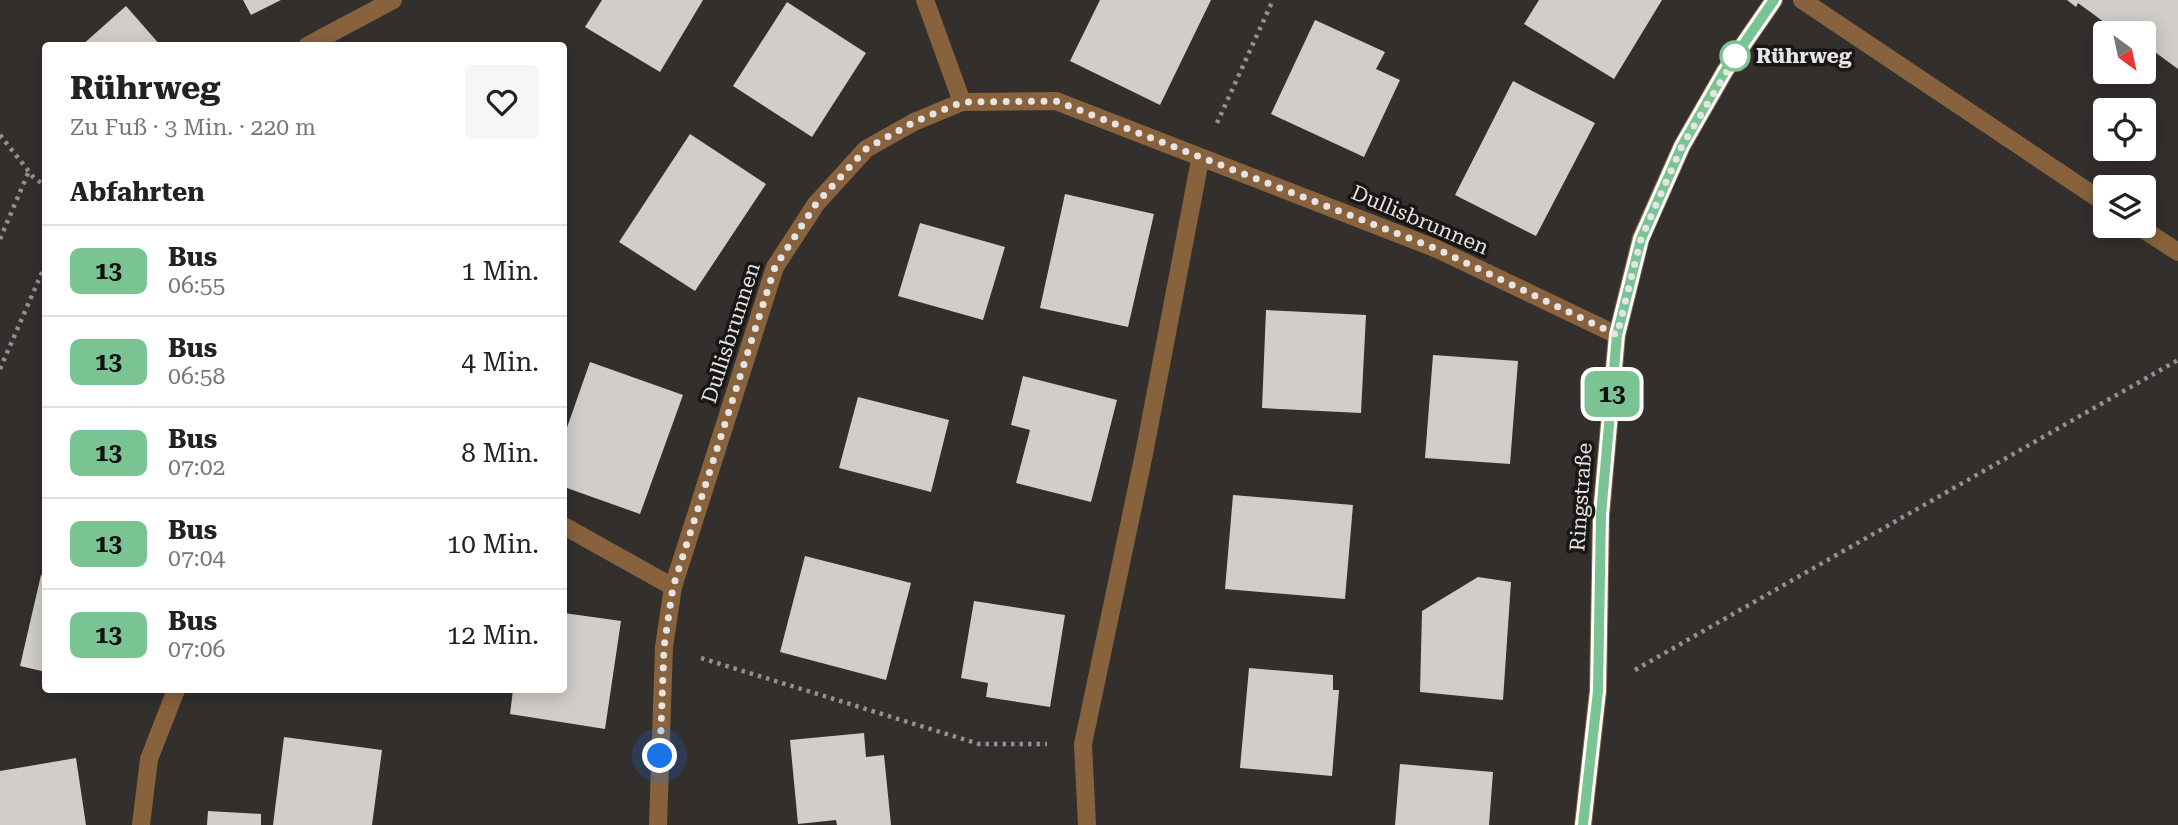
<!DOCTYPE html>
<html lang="de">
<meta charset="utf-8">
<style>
:root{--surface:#fff;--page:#f6f6f6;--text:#222;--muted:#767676;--line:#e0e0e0}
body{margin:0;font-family:"Roboto Serif",serif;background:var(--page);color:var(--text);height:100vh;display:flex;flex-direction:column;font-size:26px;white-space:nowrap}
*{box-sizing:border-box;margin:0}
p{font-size:23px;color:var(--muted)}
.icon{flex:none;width:38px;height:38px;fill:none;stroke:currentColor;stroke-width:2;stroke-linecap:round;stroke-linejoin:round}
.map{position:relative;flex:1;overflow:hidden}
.sheet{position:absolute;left:42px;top:42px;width:525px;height:651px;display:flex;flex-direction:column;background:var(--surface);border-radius:7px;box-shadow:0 4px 18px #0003}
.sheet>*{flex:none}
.badge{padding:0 14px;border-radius:10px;font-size:24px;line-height:46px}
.needle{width:46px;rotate:147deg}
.fabs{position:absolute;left:2093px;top:21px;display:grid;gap:14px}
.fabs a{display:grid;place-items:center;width:63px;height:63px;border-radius:7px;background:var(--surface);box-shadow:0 4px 18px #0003;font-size:35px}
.you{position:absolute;width:35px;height:35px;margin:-18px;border:5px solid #fff;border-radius:50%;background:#1a73e8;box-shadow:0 0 0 10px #1a73e833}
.map>.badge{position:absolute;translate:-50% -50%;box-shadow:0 0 0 4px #fff}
h2{padding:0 28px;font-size:26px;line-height:63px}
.round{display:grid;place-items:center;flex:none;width:74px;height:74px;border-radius:7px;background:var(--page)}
.headline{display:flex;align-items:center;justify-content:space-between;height:119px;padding:0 28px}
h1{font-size:33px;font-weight:700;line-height:52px}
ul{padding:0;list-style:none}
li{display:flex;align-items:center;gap:21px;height:91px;padding:0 28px;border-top:2px solid var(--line)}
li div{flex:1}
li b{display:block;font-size:26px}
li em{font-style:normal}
li .badge{min-width:77px;font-weight:700;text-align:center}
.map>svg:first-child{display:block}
.building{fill:#d0cdca}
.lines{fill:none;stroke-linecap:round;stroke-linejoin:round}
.path{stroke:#93908f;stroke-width:4.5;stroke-dasharray:3.5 5;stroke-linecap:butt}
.minor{stroke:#87623d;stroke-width:18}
.line-casing{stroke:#fff;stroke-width:16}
.line{stroke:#7ac493;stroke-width:10}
.walk{stroke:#e6e4e3;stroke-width:7;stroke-dasharray:0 12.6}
.stop-dot{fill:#fff;stroke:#7ac493;stroke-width:3.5}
.labels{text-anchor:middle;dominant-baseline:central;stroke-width:7;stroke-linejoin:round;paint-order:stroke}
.stop-label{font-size:21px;font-weight:bold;fill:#e6e4e3;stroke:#191716;text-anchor:start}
.street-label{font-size:21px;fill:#e6e4e3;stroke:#191716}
</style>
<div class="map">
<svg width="2178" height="825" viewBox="0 0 2178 825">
<rect width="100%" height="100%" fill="#322f2d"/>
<path class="building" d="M243 0H281L251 15Z
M602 0H703L660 72 585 27Z
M1100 0H1211L1160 105 1070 61Z
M1539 0H1662L1614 79 1524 24Z
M2067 0H2178V69L2144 44V33H2119L2078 3 2076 7Z
M787 2 866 53 812 137 733 86Z
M126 6 161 46H81Z
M1315 20 1385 52 1376 69 1400 80 1364 157 1271 114Z
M1513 81 1595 123 1536 236 1455 195Z
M690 134 766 184 695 291 619 242Z
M1065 194 1154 214 1128 327 1040 308Z
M920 223 1005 247 983 320 898 296Z
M1266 310 1366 315 1361 413 1262 408Z
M1433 355 1518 361 1510 464 1425 458Z
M590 362 683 395 640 514 564 487V436Z
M1023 376 1117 400 1091 502 1016 483 1030 430 1011 425Z
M858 397 949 420 931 492 839 468Z
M1233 495 1353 505 1345 599 1225 589Z
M805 556 911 583 886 680 780 652Z
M41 575 46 576V672L20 666Z
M1478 577 1511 582 1503 700 1420 692 1422 611Z
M974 601 1065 615 1050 707 986 697 988 683 961 678Z
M564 613 621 621 605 729 510 714 513 690H564Z
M1249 668 1333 675V690H1339L1332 776 1240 768Z
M864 733 866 757 884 755 891 825H837L836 820 798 824 790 740Z
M284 737 382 750 372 825H273Z
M76 758 86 825H0V771Z
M1400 764 1493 772 1489 825H1395Z
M208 811 261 814V825H207Z"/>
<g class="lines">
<path class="path" d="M1217 123 1273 0
M0 135 34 178 46 186
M0 239 29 171
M0 369 46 263
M701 658 979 744H1047
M1635 670 2178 360"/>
<path class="minor" d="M925 0 962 102
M1802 0 2105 203
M307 46 393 0
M2138 226 2178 252
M564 526 673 587
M141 825 149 759 176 690
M658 825 664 647 673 587 775 267 816 204 866 149 914 122 962 102 1056 101 1437 249 1617 335
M1087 825 1083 744 1144 454 1200 160
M1583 825 1598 691 1601 515 1617 335 1641 238 1682 146 1725 71 1774 0"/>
</g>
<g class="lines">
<defs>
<path id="line" d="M1583 825 1598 691 1601 515 1617 335 1641 239 1682 146 1725 71 1774 0"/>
</defs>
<use href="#line" class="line-casing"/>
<use href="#line" class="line"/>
<path class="walk" d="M660 756 664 647 673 587 775 267 816 204 866 149 914 122 962 102 1056 101 1437 249 1617 335 1641 239 1682 146 1738 53 1735 56"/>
</g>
<circle class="stop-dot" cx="1735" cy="56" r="14"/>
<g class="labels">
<g class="stop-label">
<text x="1756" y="56">Rührweg</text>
</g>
<g class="street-label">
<text transform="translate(1420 220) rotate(23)">Dullisbrunnen</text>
<text transform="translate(731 333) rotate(-72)">Dullisbrunnen</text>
<text transform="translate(1581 497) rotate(-86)">Ringstraße</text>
</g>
</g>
</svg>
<div class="fabs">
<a><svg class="needle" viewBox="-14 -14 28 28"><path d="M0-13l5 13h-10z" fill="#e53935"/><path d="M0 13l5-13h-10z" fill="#767676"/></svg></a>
<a><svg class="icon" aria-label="locate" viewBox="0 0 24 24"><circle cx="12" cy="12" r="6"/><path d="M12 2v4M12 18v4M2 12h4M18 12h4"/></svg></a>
<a><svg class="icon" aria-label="layers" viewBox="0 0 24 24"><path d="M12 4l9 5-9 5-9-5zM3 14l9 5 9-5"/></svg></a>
</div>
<div class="you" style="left:660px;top:756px"></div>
<b class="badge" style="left:1612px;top:394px;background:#7ac493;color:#111">13</b>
<section class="sheet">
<div class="headline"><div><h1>Rührweg</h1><p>Zu Fuß · 3 Min. · 220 m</p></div><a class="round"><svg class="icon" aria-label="heart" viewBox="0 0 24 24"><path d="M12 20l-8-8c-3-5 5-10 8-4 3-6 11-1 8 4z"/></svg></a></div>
<h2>Abfahrten</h2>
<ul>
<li><span class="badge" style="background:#7ac493;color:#111">13</span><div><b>Bus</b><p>06:55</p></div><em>1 Min.</em></li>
<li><span class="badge" style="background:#7ac493;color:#111">13</span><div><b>Bus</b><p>06:58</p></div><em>4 Min.</em></li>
<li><span class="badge" style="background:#7ac493;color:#111">13</span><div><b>Bus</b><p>07:02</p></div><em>8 Min.</em></li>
<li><span class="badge" style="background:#7ac493;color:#111">13</span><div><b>Bus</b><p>07:04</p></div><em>10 Min.</em></li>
<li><span class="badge" style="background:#7ac493;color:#111">13</span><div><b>Bus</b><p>07:06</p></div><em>12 Min.</em></li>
</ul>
</section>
</div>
